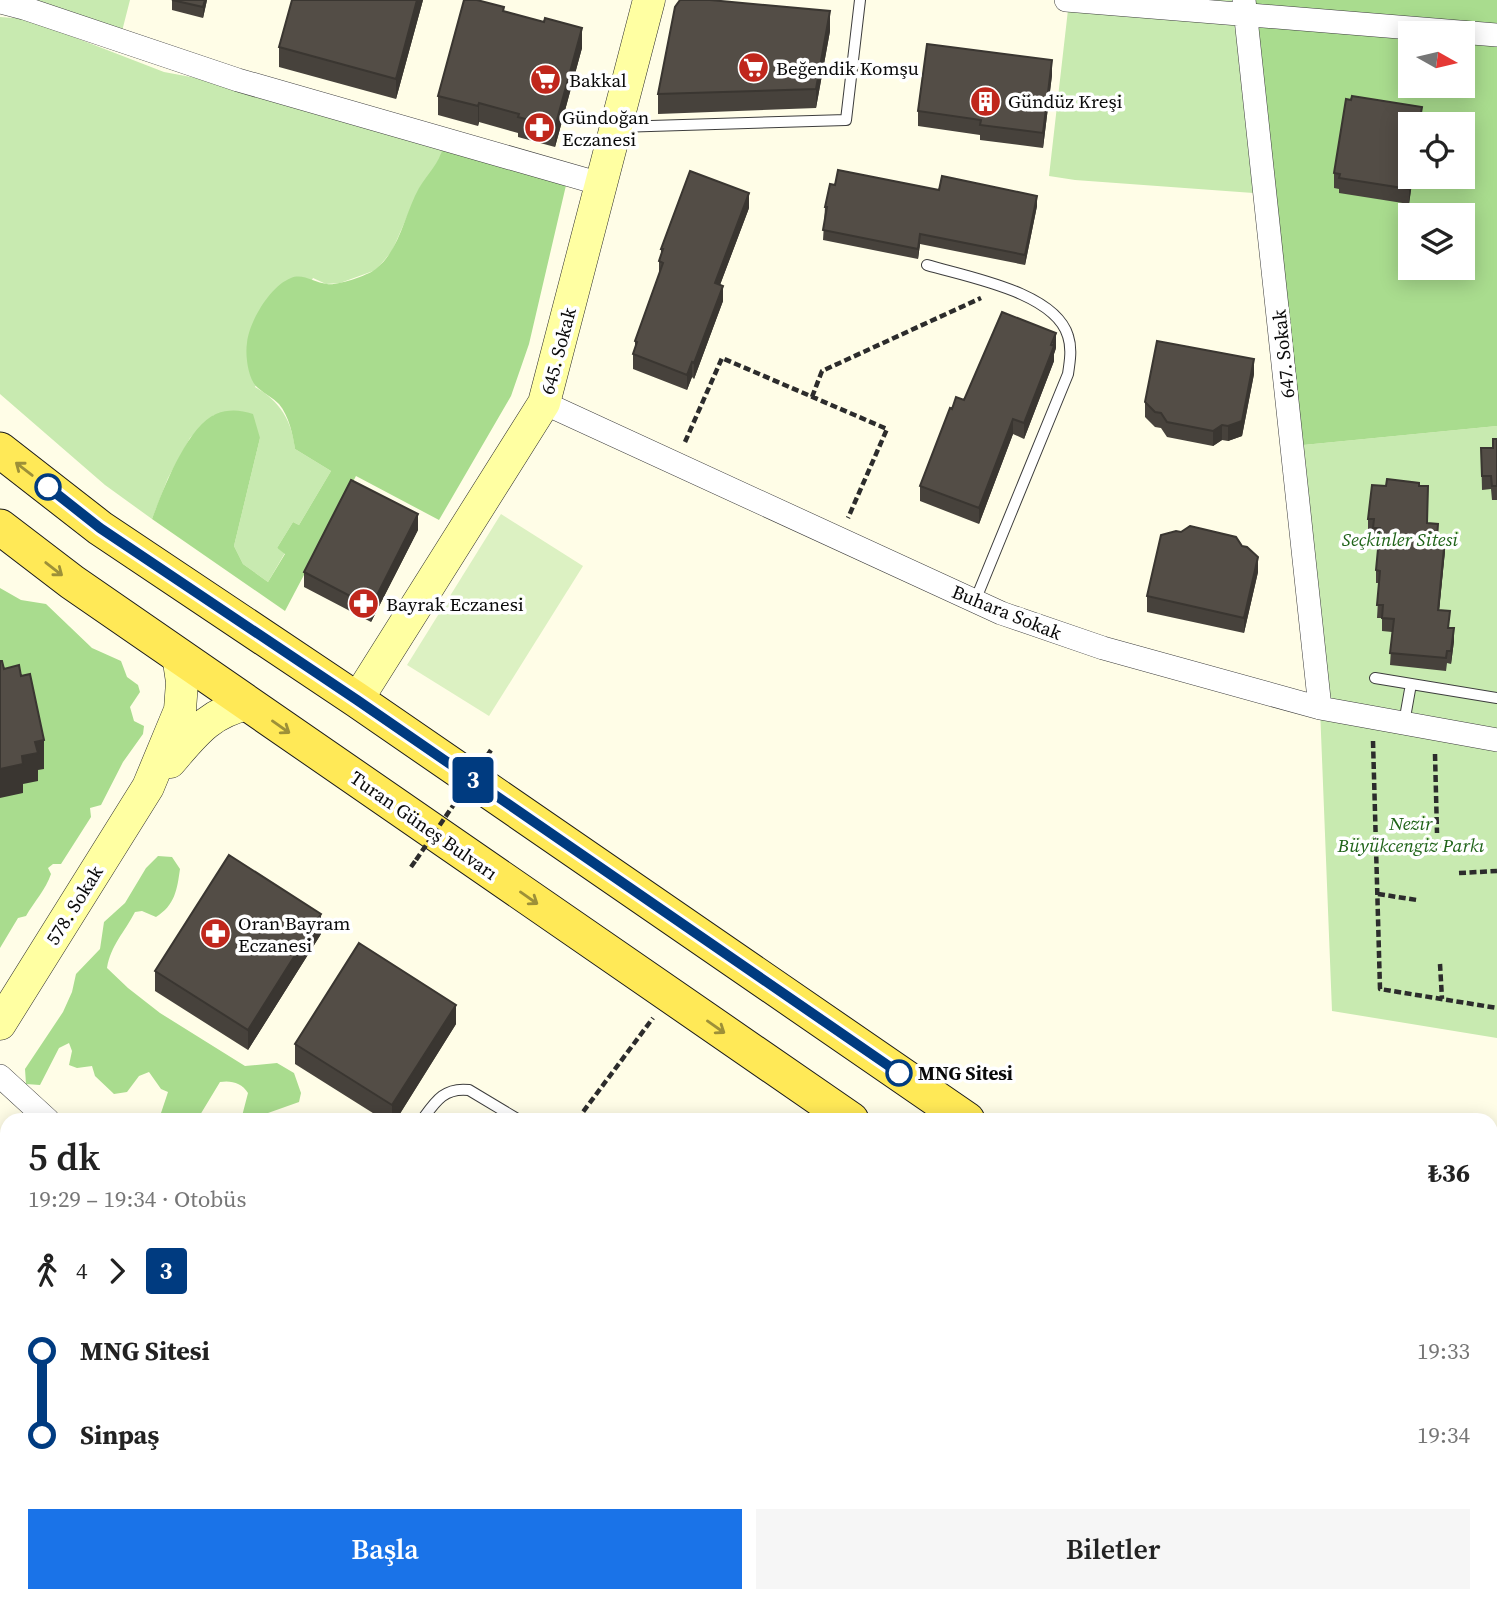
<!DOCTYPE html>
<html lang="tr">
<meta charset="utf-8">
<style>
:root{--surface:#fff;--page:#f6f6f6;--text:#222;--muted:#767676;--accent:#1a73e8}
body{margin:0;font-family:"Source Serif 4",serif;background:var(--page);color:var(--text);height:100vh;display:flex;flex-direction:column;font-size:26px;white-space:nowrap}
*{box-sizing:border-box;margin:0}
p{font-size:23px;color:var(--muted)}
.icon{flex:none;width:38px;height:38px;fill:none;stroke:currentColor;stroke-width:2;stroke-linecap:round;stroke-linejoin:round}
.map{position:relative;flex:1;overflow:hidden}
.drawer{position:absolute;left:0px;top:1113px;width:1498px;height:490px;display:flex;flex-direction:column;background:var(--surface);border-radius:21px 21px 0 0;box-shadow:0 4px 18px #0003}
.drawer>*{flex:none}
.badge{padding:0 14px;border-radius:5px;font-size:24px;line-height:46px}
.needle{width:46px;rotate:98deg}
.tools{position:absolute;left:1398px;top:21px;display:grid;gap:14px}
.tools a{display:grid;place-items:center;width:77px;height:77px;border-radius:0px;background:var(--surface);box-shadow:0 4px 18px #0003;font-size:35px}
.map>.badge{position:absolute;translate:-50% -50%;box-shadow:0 0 0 4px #fff}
.legs{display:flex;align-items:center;gap:10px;height:77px;padding:0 28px;font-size:23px}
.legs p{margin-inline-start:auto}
.head{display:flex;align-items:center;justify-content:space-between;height:119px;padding:0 28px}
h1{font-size:38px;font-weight:600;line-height:52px}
.cta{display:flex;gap:14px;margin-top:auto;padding:14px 28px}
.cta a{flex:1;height:80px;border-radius:0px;background:var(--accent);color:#fff;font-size:28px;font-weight:600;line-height:80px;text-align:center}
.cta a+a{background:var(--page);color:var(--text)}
ul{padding:0 28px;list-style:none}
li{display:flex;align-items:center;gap:24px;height:84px;font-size:26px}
li i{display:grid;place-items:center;width:10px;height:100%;margin:0 9px;background:currentColor}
li i::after{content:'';width:18px;height:18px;margin:-9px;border:5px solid;border-radius:50%;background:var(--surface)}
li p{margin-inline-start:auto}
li:first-child i{background:linear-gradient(#0000 50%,currentColor 0)}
li:last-child i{background:linear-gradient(currentColor 50%,#0000 0)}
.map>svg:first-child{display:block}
.green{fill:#c8eab0}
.forest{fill:#a9dc8e;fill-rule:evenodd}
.pitch{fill:#dcf1c2}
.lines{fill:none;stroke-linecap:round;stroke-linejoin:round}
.lane-casing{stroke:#3d3d3d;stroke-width:12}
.street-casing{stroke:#3d3d3d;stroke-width:24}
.secondary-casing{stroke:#2c2c2c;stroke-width:33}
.primary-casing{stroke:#1b1b1b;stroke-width:37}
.path{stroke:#2c2c2c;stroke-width:4.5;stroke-dasharray:7 3.5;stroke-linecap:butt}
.lane{stroke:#fff;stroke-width:10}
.street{stroke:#fff;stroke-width:23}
.secondary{stroke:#ffffa2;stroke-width:32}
.primary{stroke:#ffe957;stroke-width:35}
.path-bridge{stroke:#2c2c2c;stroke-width:4.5;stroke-dasharray:7 3.5;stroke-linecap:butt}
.wall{fill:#47423c}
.shaded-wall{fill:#3a3631}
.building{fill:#534d46;stroke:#3a3631;stroke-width:2}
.oneway{stroke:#9d9038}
.line-1-casing{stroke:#fff;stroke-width:16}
.line-1{stroke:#003b80;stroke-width:10}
.stop-1-dot{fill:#fff;stroke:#003b80;stroke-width:3.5}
.labels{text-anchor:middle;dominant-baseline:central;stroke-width:7;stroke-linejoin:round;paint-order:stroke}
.poi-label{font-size:19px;fill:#0a0a0a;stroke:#fff;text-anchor:start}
.street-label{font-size:19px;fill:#0a0a0a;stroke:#fff}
.park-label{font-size:19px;font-style:italic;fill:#206419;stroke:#fff}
.stop-label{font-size:19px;font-weight:bold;fill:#0a0a0a;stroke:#fff;text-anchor:start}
</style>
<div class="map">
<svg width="1497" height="1603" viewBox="0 0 1497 1603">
<rect width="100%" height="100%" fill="#fffde7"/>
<path class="green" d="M0 0H130L120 39Z
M1066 0H1244L1267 194 1075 180 1049 176 1069 1Z
M0 17 27 19 164 72 234 85 443 147 440 161 420 187 392 251 376 270 340 283 326 284 313 278 255 387C280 401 292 421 295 449L331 471 299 525 293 522 277 548 285 553 268 582 243 564 234 546 260 438 214 415 190 438 168 478 152 519 105 485 0 394Z
M1497 426V1038L1332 1011 1320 708 1293 446Z
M52 1596H241L238 1603H49Z
M1078 1596H1425V1603H1074Z"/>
<path class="forest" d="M1244 0H1497V426L1293 446ZM1410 33H1463V86H1410ZM1410 124H1463V177H1410ZM1410 215H1463V268H1410Z
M443 147 567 181 529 344 511 396 439 520 356 476 285 611 152 519C162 492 187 426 216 414 229 409 240 410 253 414L260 438 234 546 243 564 268 582 285 554 277 548 293 522 299 525 331 471 295 449C293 435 289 416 279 404 273 398 265 394 258 388 248 380 245 355 247 343 249 322 270 286 291 278 303 273 315 283 327 284 337 286 370 275 377 268 400 249 405 213 419 188 428 173 439 164 443 147Z
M0 588 21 600 46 604 92 648 121 661 127 677 138 685 140 692 130 707 134 721 144 726 143 734 123 762 101 805 90 808 91 817 61 864H53L48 868 51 874C46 889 34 902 26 916L18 918 0 948Z
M158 856 172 857 180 869C177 890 175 905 156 917L142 911 135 912C124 933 111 945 107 968L128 988 160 1013 245 1066 277 1063 294 1073 301 1093 299 1102 268 1113 263 1120H241L248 1093C242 1083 231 1080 220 1082L197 1120H153L161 1113 168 1092 161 1089 149 1072 139 1076 127 1092 114 1094 95 1076 92 1066 77 1068 69 1065 72 1051 69 1043 59 1048 40 1085 26 1084 25 1069 63 1012 72 992 76 974 100 949 104 922 125 903 146 868Z
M7 1543V1596H52L49 1603H0V1549Z"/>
<path class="pitch" d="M501 514 583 566 489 716 407 665Z"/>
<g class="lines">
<defs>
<path id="lane" d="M618 127 846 120 860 0
M927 265C967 277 1055 292 1068 336 1072 348 1070 361 1068 374L975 601
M1375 678 1497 698
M1404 723 1411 684
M422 1120C435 1102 444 1087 469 1090L519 1120"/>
<path id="street" d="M1066 0 1497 35
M1244 0 1320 708
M0 2 24 8 238 80 601 184
M544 403 1001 613 1103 648 1320 708 1497 740
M0 1076 48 1120
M597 1596 606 1603
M477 1603 480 1596
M1051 1603 1055 1596"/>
<path id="secondary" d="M357 700 544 403 649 0
M170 762C195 733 209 713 248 704
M0 1024 148 787 180 710 182 682 178 655"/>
<path id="primary" d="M0 450 100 528 357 700 967 1120
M0 527 72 582 851 1120
M1491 1442 1497 1446
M1491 1488 1497 1492
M1491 1549 1497 1553"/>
</defs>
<use href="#lane" class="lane-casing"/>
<use href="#street" class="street-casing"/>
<use href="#secondary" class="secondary-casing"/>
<use href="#primary" class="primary-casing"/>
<path class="path" d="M812 397 822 371 981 298
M685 442 722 358 887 429 848 518
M1373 741 1380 989 1497 1008
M1435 754 1437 833
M411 867 416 860
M1459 873 1497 871
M1378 894 1417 900
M1440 964 1442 999
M577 1120 653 1018
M106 1603 108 1596
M195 1603 200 1596"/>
<use href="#lane" class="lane"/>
<use href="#street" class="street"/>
<use href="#secondary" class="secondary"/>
<use href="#primary" class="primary"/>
<path class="path-bridge" d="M416 860 491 750"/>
</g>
<path class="wall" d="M172 0H207L203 18 172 10Z
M423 0 396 99 279 67V47Z
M504 11 582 48 555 147 518 137V133L479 122 478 126 438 115V96Z
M830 31 816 108 658 114V94Z
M1052 75 1043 148 980 140V135L918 126V111Z
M1351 100 1422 107 1409 204 1339 193V189L1334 188V173Z
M939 190 1037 206 1025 265 920 244 918 259 823 240 825 207Z
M749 208 720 285 723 301 694 379 692 377 687 390 633 369V354L635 348V341L659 274V261L661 255V249Z
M1056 348 1054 354V361L1024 439 1013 434 979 524 920 501V486L952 409 964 400Z
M1254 374 1242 436 1228 441 1222 440 1213 446 1167 437 1161 428 1155 427 1145 417V402Z
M1497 439V500H1492L1491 489 1482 490 1481 448H1493Z
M1386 486H1419L1428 523 1438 538 1445 551 1439 610 1449 628 1454 641 1451 664 1447 663 1446 671 1390 665 1392 632 1382 631V618H1377L1379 583H1376V570L1379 541 1373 540V532H1368V519Z
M418 530 371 622 304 587V572Z
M1258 572 1244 633 1147 612V596Z
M321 934 248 1050 155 991V971Z
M456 1024 396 1120H384L295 1064V1044Z
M0 1163 7 1168V1336L0 1331Z"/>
<path class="shaded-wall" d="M205 0H207L203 18V7Z
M417 0H423L396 99V79Z
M830 11V31L816 108V89Z
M582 28V48L555 147V127Z
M1052 60V75L1043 148V133Z
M479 103V122L478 126V106Z
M1411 177H1413L1409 204V189Z
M749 193V208L715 298V283Z
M1037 196V206L1025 265V255Z
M920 234V244L918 259V249Z
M723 286V301L694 379V363Z
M1056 333V348L1054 354V361L1024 439V423Z
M1254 359V374L1242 436 1228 441V426Z
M692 362V377L687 390V375Z
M1013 419V434L979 524V508Z
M1222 425V440L1213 446V431Z
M418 514V530L371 622V607Z
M1445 538V551L1438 622V610Z
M1258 557V572L1244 633V618Z
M1454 628V641L1451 664V651Z
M44 740V769L38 770V781L23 784V793L0 798V769L35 742Z
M321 914V934L248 1050V1030Z
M456 1005V1024L396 1120H392V1105Z"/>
<path class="building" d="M172 0H205L203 7Z
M292 0H417L396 79 279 47Z
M464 0H477L504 7 503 11 544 22 545 18 582 28 555 127 518 117 519 114 479 103 478 106 438 96Z
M680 0H710L830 11 816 89 658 94 675 7Z
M927 44 1052 60 1043 133 980 125 981 120 918 111Z
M1352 96 1422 107 1419 124H1410L1411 177 1409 189 1339 178 1340 174 1334 173 1346 99 1351 100Z
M838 170 939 190 942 176 1037 196 1025 255 920 234 918 249 823 230 827 207H825L830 184 835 185Z
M690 171 749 193 715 283 723 286 694 363 692 362 687 375 633 354 637 342 635 341 663 263 659 261 663 249H661Z
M1002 312 1056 333 1051 345 1054 346 1024 423 1013 419 979 508 920 486 950 408 952 409 956 397 964 400Z
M1157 341 1254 359 1242 421 1228 426 1222 425 1213 431 1167 422 1161 413 1155 412 1145 402Z
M1493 439H1497V486H1492L1491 476H1482L1481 448H1493Z
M1387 479 1419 483V486H1428L1427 523 1438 524 1437 538H1445L1438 610 1450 611 1448 628H1454L1451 651H1447L1446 658 1390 653 1394 619 1382 618 1383 605H1377L1380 571 1376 570 1380 528H1373L1374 519H1368L1372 485 1386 486Z
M351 480 418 514 371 607 304 572Z
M1190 526 1236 537 1242 546 1247 547 1258 557 1244 618 1147 596 1161 535 1176 531 1181 532Z
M0 661H2L4 669 19 665 21 676 30 674 44 740 35 742 38 753 22 756 23 764 0 769Z
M229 855 321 914 248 1030 155 971Z
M359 943 456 1005 392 1105 295 1044Z
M0 1163 7 1168V1316L0 1312Z
M343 1596H412L415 1603H340Z
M901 1596H937L939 1603H873L872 1600Z"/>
<defs><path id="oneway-shaft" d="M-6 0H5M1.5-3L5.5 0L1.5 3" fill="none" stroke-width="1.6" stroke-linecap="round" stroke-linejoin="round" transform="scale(1.75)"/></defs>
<g class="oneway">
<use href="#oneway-shaft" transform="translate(24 469) rotate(-142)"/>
<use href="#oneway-shaft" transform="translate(54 569) rotate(38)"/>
<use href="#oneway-shaft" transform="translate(281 727) rotate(35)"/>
<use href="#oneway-shaft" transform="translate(529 898) rotate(35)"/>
<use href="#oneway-shaft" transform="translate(716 1027) rotate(35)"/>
</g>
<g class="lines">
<defs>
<path id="line-1" d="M48 487 100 528 357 700 899 1073"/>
</defs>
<use href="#line-1" class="line-1-casing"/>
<use href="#line-1" class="line-1"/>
</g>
<defs>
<symbol id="supermarket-disc" viewBox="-11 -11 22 22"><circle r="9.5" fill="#c0271c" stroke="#fff"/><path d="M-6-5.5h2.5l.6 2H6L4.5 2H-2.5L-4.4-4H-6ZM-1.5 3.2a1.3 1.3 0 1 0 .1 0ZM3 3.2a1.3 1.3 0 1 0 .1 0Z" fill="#fff"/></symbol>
<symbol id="building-disc" viewBox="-11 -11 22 22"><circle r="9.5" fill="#c0271c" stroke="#fff"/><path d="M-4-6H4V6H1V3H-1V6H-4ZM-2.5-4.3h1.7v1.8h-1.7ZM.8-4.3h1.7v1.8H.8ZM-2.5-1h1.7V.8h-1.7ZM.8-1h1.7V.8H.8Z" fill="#fff"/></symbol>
<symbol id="pharmacy-disc" viewBox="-11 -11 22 22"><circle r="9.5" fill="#c0271c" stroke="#fff"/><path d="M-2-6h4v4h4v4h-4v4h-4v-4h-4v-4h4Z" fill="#fff"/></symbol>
</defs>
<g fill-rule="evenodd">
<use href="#supermarket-disc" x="736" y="50" width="35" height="35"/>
<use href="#supermarket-disc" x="528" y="62" width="35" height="35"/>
<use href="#building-disc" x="968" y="84" width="35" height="35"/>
<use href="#pharmacy-disc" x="522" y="110" width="35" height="35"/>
<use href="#pharmacy-disc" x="346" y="586" width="35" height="35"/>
<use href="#pharmacy-disc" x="198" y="916" width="35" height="35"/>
</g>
<g class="stop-1-dot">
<circle cx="48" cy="487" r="12"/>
<circle cx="899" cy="1073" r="12"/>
</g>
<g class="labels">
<g class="poi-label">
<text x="776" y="68">Beğendik Komşu</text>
<text x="569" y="80">Bakkal</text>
<text x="1008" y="101">Gündüz Kreşi</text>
<text x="562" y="117">Gündoğan<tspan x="562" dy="22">Eczanesi</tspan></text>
<text x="386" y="604">Bayrak Eczanesi</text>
<text x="238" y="923">Oran Bayram<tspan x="238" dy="22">Eczanesi</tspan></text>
</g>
<g class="street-label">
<text transform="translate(558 351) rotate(-75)">645. Sokak</text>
<text transform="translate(1283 354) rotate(-96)">647. Sokak</text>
<text transform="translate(1007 612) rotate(22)">Buhara Sokak</text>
<text transform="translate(424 825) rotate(35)">Turan Güneş Bulvarı</text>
<text transform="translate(74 905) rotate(-58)">578. Sokak</text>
</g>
<g class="park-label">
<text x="1400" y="539">Seçkinler Sitesi</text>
<text x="1411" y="823">Nezir<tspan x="1411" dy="22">Büyükcengiz Parkı</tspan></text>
</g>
<g class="stop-label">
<text x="918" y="1073">MNG Sitesi</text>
</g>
</g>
</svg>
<div class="tools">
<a><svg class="needle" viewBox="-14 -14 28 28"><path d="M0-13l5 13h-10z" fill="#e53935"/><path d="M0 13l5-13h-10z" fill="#767676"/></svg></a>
<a><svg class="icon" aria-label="locate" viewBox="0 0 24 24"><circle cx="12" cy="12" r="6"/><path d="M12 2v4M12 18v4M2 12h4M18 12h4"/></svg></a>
<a><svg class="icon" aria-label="layers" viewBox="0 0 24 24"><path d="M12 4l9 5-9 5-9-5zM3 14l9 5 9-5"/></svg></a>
</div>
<b class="badge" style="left:473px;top:780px;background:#003b80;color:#fff">3</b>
<section class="drawer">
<div class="head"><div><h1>5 dk</h1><p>19:29 – 19:34 · Otobüs</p></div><b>₺36</b></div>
<div class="legs"><svg class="icon" aria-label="walk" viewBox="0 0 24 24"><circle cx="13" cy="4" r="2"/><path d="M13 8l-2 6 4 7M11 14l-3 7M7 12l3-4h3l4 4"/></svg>4<svg class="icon" aria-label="forward" viewBox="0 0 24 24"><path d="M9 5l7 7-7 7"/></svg><b class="badge" style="background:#003b80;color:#fff">3</b></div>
<ul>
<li><i style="color:#003b80"></i><b>MNG Sitesi</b><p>19:33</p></li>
<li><i style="color:#003b80"></i><b>Sinpaş</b><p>19:34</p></li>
</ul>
<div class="cta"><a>Başla</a><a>Biletler</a></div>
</section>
</div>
